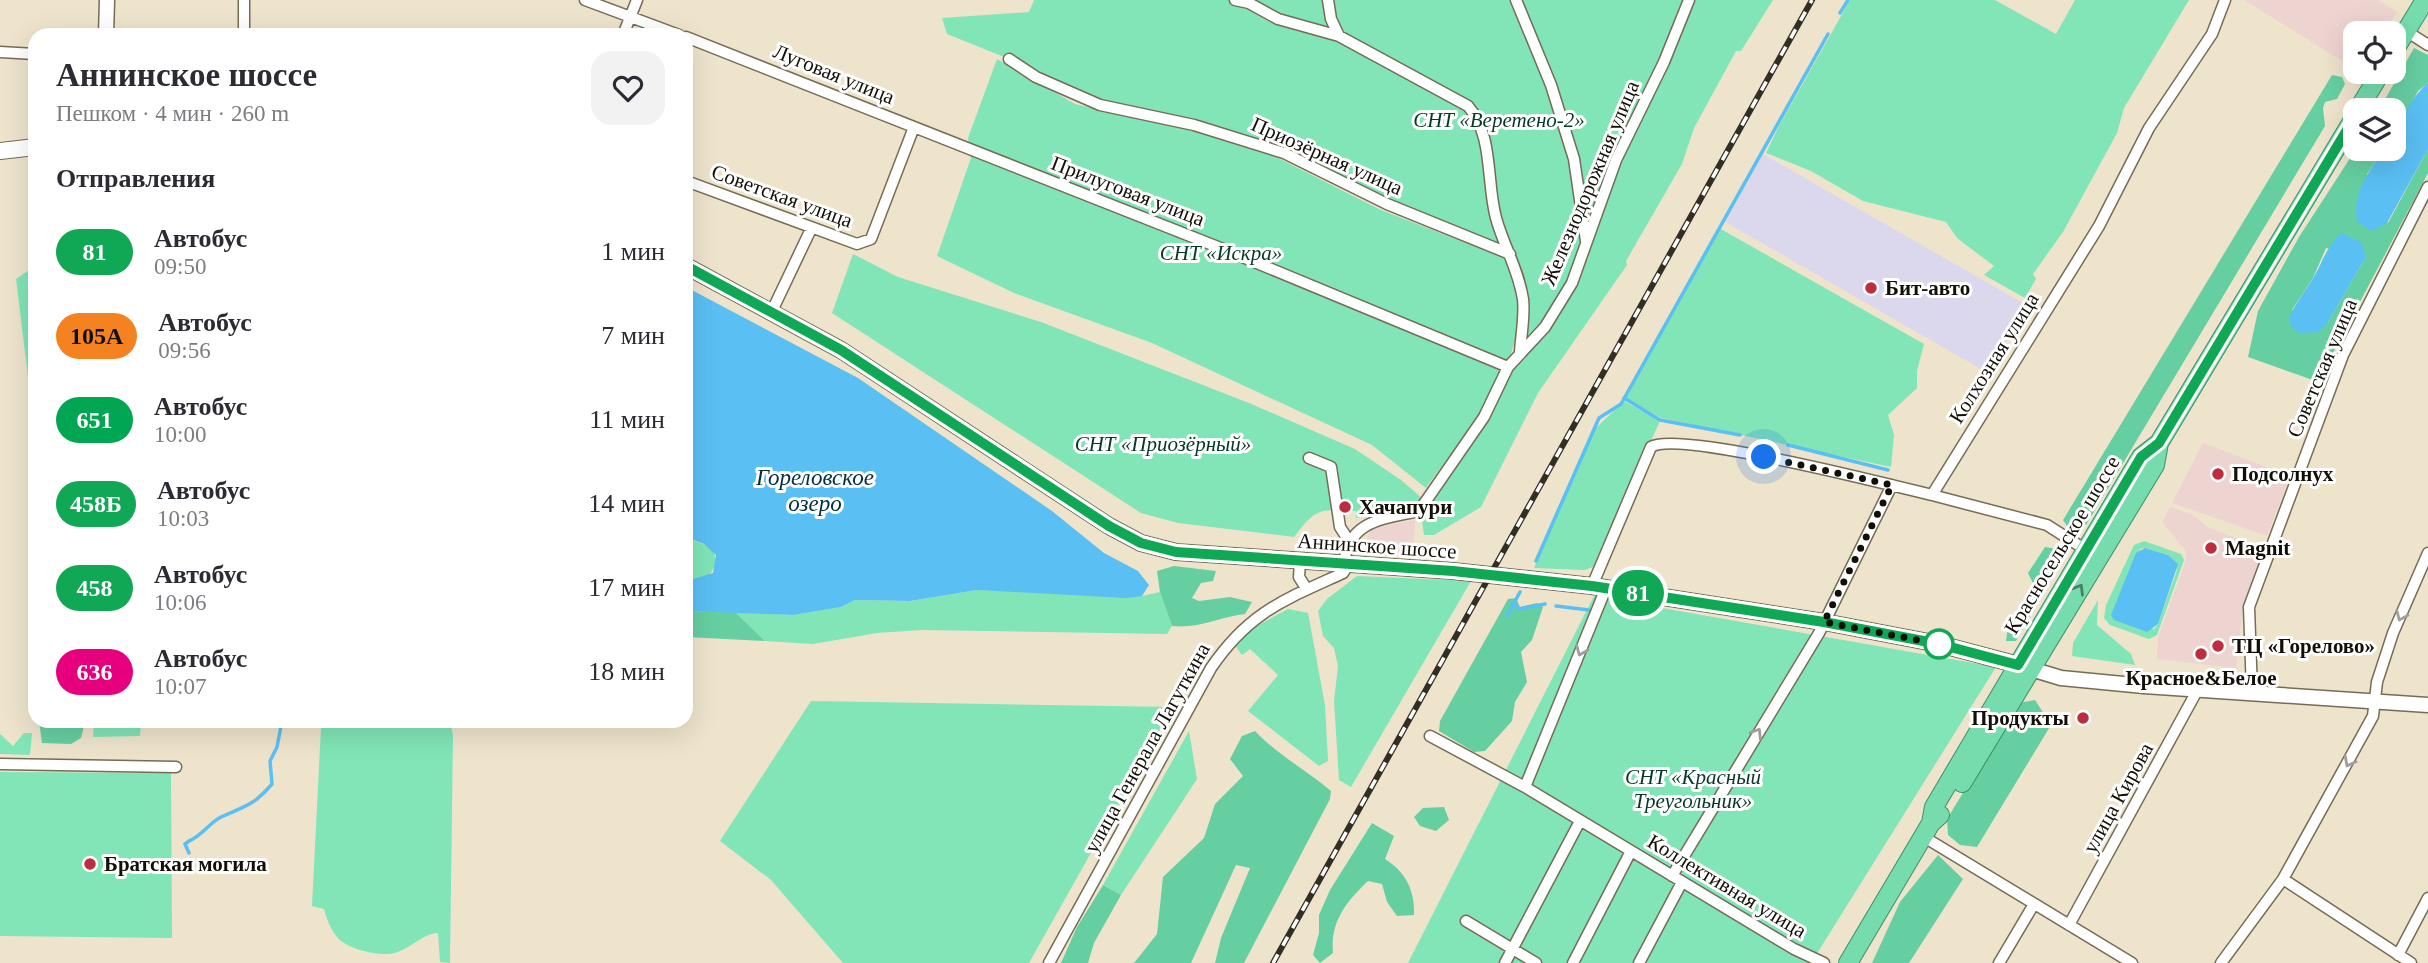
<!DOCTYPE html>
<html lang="ru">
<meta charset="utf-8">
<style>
:root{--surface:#fff;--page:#f2f2f3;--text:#2b2b33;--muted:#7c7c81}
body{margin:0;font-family:Georgia,serif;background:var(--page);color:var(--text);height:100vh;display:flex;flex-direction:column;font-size:26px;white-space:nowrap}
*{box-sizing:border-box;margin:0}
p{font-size:23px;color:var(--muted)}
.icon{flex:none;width:38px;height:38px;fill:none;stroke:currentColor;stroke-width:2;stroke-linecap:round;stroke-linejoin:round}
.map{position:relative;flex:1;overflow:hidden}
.drawer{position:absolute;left:28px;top:28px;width:665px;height:700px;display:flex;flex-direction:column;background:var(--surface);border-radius:21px;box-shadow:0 7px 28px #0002}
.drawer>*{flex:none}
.badge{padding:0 14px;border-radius:23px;font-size:24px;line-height:46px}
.tools{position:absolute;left:2343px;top:21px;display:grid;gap:14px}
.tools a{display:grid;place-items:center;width:63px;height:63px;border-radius:14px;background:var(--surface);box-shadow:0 7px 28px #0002;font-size:35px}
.you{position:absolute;width:35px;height:35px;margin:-18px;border:5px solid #fff;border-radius:50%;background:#1a73e8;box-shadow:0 0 0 10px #1a73e833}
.map>.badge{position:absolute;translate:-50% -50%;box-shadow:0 0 0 4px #fff}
h2{padding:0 28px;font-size:26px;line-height:63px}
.round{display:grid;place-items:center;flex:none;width:74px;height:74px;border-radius:21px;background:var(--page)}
.headline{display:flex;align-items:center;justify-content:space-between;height:119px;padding:0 28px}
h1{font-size:33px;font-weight:800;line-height:52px}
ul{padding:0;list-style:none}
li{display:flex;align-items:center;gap:21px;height:84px;padding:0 28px}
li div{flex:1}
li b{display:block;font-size:26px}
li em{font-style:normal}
li .badge{min-width:77px;font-weight:700;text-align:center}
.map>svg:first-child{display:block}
.commercial{fill:#eed4d1}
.industrial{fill:#dbd8ee}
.green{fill:#81e5b7;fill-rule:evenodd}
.forest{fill:#66cfa1;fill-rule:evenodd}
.water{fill:#5abff3}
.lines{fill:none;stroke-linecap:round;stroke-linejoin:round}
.stream{stroke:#5abff3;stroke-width:3.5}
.minor-casing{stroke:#756c56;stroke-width:13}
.tertiary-casing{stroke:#756c56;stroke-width:17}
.secondary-casing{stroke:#756c56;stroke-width:18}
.trunk-casing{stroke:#3d8f66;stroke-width:20}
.minor{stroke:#fff;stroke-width:10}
.tertiary{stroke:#fff;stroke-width:14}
.secondary{stroke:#fff;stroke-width:16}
.trunk{stroke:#76dcae;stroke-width:18}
.rail-casing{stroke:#322e24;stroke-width:6}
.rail{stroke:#fff;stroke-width:3.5;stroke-dasharray:10;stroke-linecap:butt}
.oneway{stroke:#498063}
.oneway2{stroke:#a09f9c}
.line-casing{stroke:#fff;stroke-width:16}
.line{stroke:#10a855;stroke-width:10}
.walk{stroke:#120f07;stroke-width:7;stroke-dasharray:0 12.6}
.poi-dot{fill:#bd2d3d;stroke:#fff;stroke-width:2.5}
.stop-dot{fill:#fff;stroke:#10a855;stroke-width:3.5}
.labels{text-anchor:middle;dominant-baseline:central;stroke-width:6;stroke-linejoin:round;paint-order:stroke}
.street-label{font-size:21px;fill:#120f07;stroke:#fff}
.park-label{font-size:21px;font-style:italic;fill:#073725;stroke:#fff}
.poi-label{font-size:21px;font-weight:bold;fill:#120f07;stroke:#fff;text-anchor:start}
.water-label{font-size:23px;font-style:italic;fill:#002f44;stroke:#fff}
</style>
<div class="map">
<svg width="2428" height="963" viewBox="0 0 2428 963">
<rect width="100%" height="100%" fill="#eee4cc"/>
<path class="commercial" d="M2244 0H2378L2397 12 2384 33H2356L2355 69Z
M2203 443 2290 476 2267 536 2172 503Z
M2170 507 2193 515 2208 527 2266 550 2243 606 2236 668 2157 659 2158 637 2186 560V551L2162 522Z
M1415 520 1413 556 1370 553 1366 540 1373 528Z"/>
<path class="industrial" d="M1763 154 2028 306 1988 373 1725 222Z"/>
<path class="green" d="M1034 0H1773L1741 51H1736L1694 128 1682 164 1626 261 1627 265 1538 393 1481 507 1434 535H1424L1422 521 1402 509 1356 518V511C1319 510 1318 506 1294 537L1178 523 1141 513 832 313 853 254 898 277 1041 322 1249 403 1355 449 1401 480 1430 505 1491 414 1515 365 1567 300 1589 256 1587 247 1572 283 1520 352 1523 303 1510 254 1284 153 1100 105 1009 59 947 34 942 18 1029 12Z
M1850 0H1995L2056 34 2075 0H2189L2124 108 2117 133 2063 232 2033 274 2036 279 2025 298 1984 275 1994 266 1957 238 1946 222 1863 201 1811 171 1766 153 1779 126Z
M997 59 1075 104 1250 144 1381 210 1507 259C1510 272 1518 288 1519 301 1523 371 1464 435 1426 488L1372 445 1152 343 1014 293 937 256 971 158 968 138Z
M1719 228 1924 344 1917 371V388L1888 415 1894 435 1891 467 1661 418 1626 398Z
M35 266V401H31L16 279Z
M1624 401 1660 421 1593 567 1585 570 1534 568 1595 429Z
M686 537 714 549 716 564 709 576 686 581Z
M2144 541 2181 554 2184 560 2157 635 2149 639 2110 625 2104 618 2106 605 2134 545ZM2145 548 2168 555 2177 570 2158 624 2153 630 2140 549Z
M1357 576 1471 581 1351 787 1339 780 1334 701 1338 666 1334 648 1323 636 1318 611 1327 599Z
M977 590 1142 596 1160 592 1172 626 1167 634 921 630 877 633 813 644 765 641 735 612 793 615 841 607 855 600 910 601Z
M1594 596 1996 667 1811 963H1408Z
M2098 600 2097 625 2131 654 2135 665 2072 656 2073 643Z
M1288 609 1308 613 1325 705 1328 761 1319 766 1248 711 1278 675 1250 649 1242 655 1236 647 1253 628Z
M811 701 1173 707 1029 963H843L771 880 720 841Z
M94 721H141L140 736 93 737Z
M334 721 450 722 453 735 450 963 440 962 438 933C421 934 411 949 394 953 381 957 347 949 338 938 331 930 327 920 324 909L312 906 321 727H330Z
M1189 731 1197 779 1121 895 1103 885Z
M24 733H32L30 755 0 754V734L13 746Z
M0 772 171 773 172 938 0 936Z"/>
<path class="forest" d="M2414 48 2428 55V83L2418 91 2394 135V110H2379Z
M2332 75 2342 77 2345 84 2337 99 2325 102 2323 108 2325 126 2086 525 2067 526 2063 520Z
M2356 149H2384L2367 174 2388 223 2428 149V173L2333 353 2324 384 2248 357 2258 311 2299 237ZM2326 248 2366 257 2328 322 2292 310 2313 278Z
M2045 547 2058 549 2057 569 2016 641H2006L2007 633 2035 587 2028 573Z
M1174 566 1216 571 1213 581 1201 583 1192 598 1199 601 1230 597 1252 602 1245 614C1220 617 1198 629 1172 626L1160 592 1157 571Z
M1516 598 1520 607 1537 603 1543 607 1532 640 1521 652 1527 682 1515 702 1512 721 1485 751 1474 752 1439 731 1440 721 1508 599Z
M686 611 735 612 765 641 686 637Z
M2035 700 2051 725 1977 847 1960 845 1948 835 1947 819 2018 703Z
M39 721H85V722L81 738 71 744 42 743Z
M1255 731C1278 755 1306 770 1331 791L1330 799 1244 963H1215L1221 938 1250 868 1236 865 1191 963H1134L1157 934 1163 877 1204 838 1215 804 1243 776 1230 759 1242 736Z
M1444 807 1449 820 1436 831 1420 826 1414 817 1423 808Z
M1372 823 1394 836 1385 859C1406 872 1415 891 1414 915L1397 916 1387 902 1382 884 1368 881C1346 902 1330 922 1333 953L1320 963 1313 955 1319 933V915L1330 890Z
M1938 855 1963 879 1909 963H1872L1900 902Z
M1103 885 1121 895 1094 943 1088 963H1061L1077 927Z"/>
<path class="water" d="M2428 83V149L2387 223 2372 231 2357 222C2352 194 2369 171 2384 149H2394C2394 128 2411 97 2428 83Z
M2341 233 2361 242 2366 257 2328 322 2318 332 2300 333 2292 328 2289 319C2294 305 2304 293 2312 280 2323 262 2325 249 2341 233Z
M686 287 858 378 1052 511 1104 553 1138 571 1149 585 1142 596 1126 598 977 590 910 601 855 600 841 607 793 615 686 611V581L713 573 716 555 704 544 686 537Z
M2145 548 2168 555 2178 564 2158 624 2147 632 2114 620 2111 615 2136 553Z"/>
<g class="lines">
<path class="stream" d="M1840 13 1848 0
M1624 398 1660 420 1740 435
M1788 445 1888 470
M1536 561 1599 418 1621 404 1828 34
M1513 603 1519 609 1545 604
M1556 606 1589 610
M1507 616 1520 592
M189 853 185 844 189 841C202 836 209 823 221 817 245 806 253 806 272 784L270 761 277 747 282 721"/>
<defs>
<path id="minor" d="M244 0V35
M585 0 679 35
M1235 0 1249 3 1278 19 1339 36 1468 106C1494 136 1486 181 1496 218 1504 247 1518 268 1523 299 1525 316 1521 335 1520 352
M1328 0 1331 19 1339 36
M1516 0 1551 85 1574 159 1586 241
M2406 31 2428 45
M623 35 637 0
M686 37 1223 249 1508 367
M0 52 35 54
M1009 59 1036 77 1100 105 1194 125 1284 153 1387 204 1510 254
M686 181 857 244 871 239 914 127
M772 311 811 229
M1309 458 1331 467 1340 527 1349 541
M1932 495 2047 525 2086 550
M1300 562 1299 577 1306 588
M1344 564C1348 520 1383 519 1419 511L1484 417 1508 367 1545 327 1572 283 1616 160 1664 62 1689 0
M1592 586 1651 447C1676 430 1891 485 1932 495L2099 226 2149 128 2212 34 2225 0
M2252 692 2249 607 2343 355 2428 187
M1430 736 1525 787 1794 949 1824 963
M0 764 176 767
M1525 787 1606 588
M1924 837 2132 963
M1672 876 1819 633 1892 485
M2283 879 2411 963
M1466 921 1536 963
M2069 925 2198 689
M2398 955 2428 898
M1049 963 1211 668C1249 612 1284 600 1343 573L1348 565
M1505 963 1580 821
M1573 963 1631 851
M1639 963 1682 882
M1999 963 2034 904
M2221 963 2283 879 2373 716 2377 682 2393 633 2428 553"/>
<path id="tertiary" d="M106 35 107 0
M2031 669 2061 678 2144 686 2428 705"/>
<path id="secondary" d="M0 151 35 147
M686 266 841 350 1109 526 1141 543 1176 552 1453 571 1592 586 1824 622 1939 644 2030 668"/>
<path id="trunk" d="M2394 51 2425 0
M2358 110 2381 72
M1962 783 2155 465 2159 443
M1931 823 1934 807 2141 457 2159 443 2356 115
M1848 963 1931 823 1940 815"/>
</defs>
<use href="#minor" class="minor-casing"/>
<use href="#tertiary" class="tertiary-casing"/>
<use href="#secondary" class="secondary-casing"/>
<use href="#trunk" class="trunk-casing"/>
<use href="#minor" class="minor"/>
<use href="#tertiary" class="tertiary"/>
<use href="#secondary" class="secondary"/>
<use href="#trunk" class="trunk"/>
<defs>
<path id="rail" d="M1273 963 1812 0"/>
</defs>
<use href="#rail" class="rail-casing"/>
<use href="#rail" class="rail"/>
</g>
<defs><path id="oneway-chevron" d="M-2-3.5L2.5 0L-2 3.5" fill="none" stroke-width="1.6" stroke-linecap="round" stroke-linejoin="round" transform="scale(1.75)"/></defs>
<use class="oneway" href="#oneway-chevron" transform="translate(2079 589) rotate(-59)"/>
<g class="oneway2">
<use href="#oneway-chevron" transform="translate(2401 616) rotate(114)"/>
<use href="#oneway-chevron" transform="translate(1581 651) rotate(112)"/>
<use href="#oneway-chevron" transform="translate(1757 733) rotate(-58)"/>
<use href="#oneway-chevron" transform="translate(2349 762) rotate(118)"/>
</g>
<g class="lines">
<defs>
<path id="line" d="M686 266 841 350 1109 526 1141 543 1176 552 1453 571 1592 586 1824 622 1939 644 2018 665 2141 457 2159 443 2356 115"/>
</defs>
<use href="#line" class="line-casing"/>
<use href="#line" class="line"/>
<path class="walk" d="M1764 457 1892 485 1824 622 1939 644"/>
</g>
<g class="poi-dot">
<circle cx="1871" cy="288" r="7"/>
<circle cx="2218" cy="474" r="7"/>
<circle cx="1345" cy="507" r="7"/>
<circle cx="2211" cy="548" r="7"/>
<circle cx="2218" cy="646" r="7"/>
<circle cx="2201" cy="654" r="7"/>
<circle cx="2083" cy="718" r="7"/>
<circle cx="90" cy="864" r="7"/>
</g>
<circle class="stop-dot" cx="1939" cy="644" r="14"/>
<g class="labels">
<g class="street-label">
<text transform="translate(834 74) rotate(22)">Луговая улица</text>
<text transform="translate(1327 156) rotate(24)">Приозёрная улица</text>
<text transform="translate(1590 183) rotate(-67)">Железнодорожная улица</text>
<text transform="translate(1128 191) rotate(21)">Прилуговая улица</text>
<text transform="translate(782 196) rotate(20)">Советская улица</text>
<text transform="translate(1994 358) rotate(-58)">Колхозная улица</text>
<text transform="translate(2322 368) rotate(-67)">Советская улица</text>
<text transform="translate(2062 545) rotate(-59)">Красносельское шоссе</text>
<text transform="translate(1377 546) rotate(4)">Аннинское шоссе</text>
<text transform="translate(1147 748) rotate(-61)">улица Генерала Лагуткина</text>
<text transform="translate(2118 798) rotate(-61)">улица Кирова</text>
<text transform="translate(1727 886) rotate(31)">Коллективная улица</text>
</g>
<g class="park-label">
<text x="1499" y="120">СНТ «Веретено-2»</text>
<text x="1221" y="253">СНТ «Искра»</text>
<text x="1163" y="444">СНТ «Приозёрный»</text>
<text x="1693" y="777">СНТ «Красный<tspan x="1693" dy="24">Треугольник»</tspan></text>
</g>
<g class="poi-label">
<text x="1885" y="288">Бит-авто</text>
<text x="2232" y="474">Подсолнух</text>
<text x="1359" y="507">Хачапури</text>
<text x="2225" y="548">Magnit</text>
<text x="2232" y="646">ТЦ «Горелово»</text>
<text x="2201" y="678" text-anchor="middle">Красное&amp;Белое</text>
<text x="2069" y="718" text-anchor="end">Продукты</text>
<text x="104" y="864">Братская могила</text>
</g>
<g class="water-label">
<text x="815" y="477">Гореловское<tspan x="815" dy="26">озеро</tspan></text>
</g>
</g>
</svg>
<div class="tools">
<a><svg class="icon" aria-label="locate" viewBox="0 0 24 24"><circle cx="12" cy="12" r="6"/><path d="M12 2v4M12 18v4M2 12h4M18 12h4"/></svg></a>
<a><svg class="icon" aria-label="layers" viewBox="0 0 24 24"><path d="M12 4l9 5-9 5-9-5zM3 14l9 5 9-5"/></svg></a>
</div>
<div class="you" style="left:1764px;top:457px"></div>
<b class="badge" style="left:1638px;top:593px;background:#10a855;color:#fff">81</b>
<section class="drawer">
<div class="headline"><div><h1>Аннинское шоссе</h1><p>Пешком · 4 мин · 260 m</p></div><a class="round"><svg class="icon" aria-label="heart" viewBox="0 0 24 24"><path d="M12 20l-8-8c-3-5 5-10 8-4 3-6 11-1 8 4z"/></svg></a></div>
<h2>Отправления</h2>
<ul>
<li><span class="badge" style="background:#10a855;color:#fff">81</span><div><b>Автобус</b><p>09:50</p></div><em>1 мин</em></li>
<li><span class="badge" style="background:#f58220;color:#111">105А</span><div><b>Автобус</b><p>09:56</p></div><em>7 мин</em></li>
<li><span class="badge" style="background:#00a651;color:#fff">651</span><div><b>Автобус</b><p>10:00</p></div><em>11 мин</em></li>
<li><span class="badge" style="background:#10a855;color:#fff">458Б</span><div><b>Автобус</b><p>10:03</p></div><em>14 мин</em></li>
<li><span class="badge" style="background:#10a855;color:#fff">458</span><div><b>Автобус</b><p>10:06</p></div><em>17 мин</em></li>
<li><span class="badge" style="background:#e6007e;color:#fff">636</span><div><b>Автобус</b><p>10:07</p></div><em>18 мин</em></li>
</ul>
</section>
</div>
